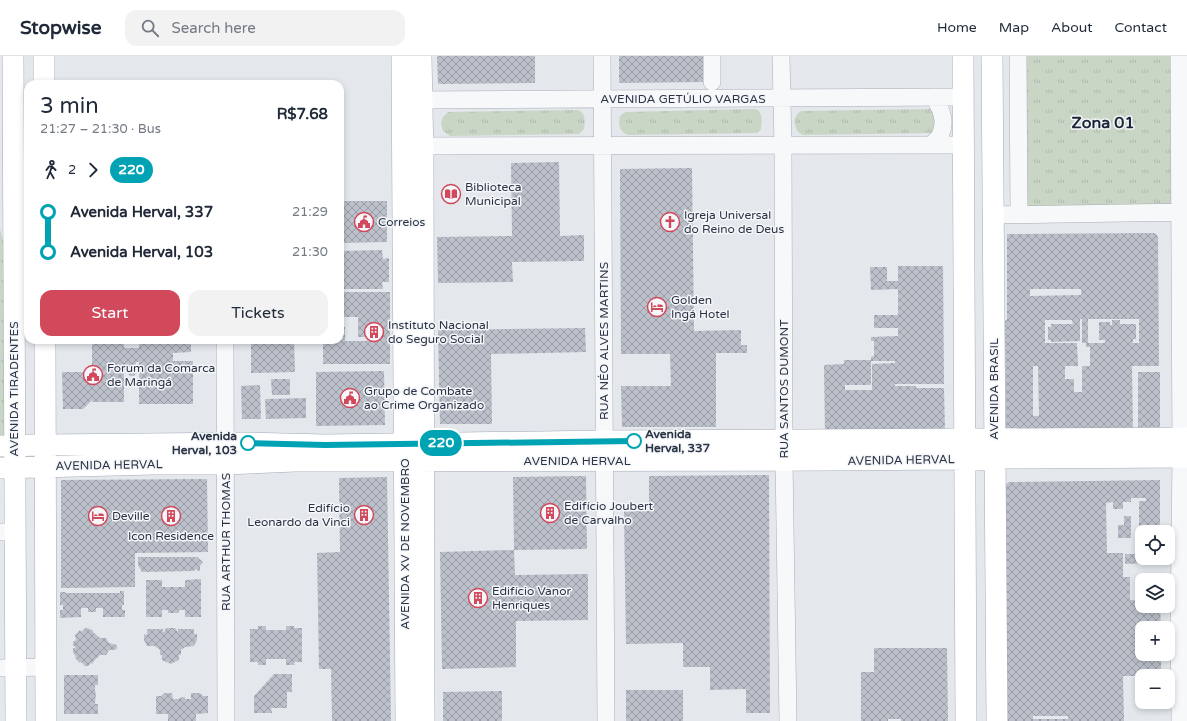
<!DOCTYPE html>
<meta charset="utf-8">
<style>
:root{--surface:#fff;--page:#f2f2f3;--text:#1f2937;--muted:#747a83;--line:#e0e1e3;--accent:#d1495b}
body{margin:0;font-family:"Varela Round",sans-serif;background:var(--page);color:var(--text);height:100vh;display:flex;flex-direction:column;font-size:15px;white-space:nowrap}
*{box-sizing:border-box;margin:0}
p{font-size:13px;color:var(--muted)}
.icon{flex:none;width:22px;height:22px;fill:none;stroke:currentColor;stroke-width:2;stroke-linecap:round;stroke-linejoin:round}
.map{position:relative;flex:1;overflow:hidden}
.details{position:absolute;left:24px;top:24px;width:320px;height:264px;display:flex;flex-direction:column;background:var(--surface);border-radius:12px;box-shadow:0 2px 6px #0003}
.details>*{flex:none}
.badge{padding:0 8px;border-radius:13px;font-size:14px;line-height:26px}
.fabs{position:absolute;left:1135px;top:469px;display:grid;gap:8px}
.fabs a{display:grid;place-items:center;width:40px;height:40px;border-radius:8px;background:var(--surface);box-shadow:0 2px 6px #0003;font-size:20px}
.map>.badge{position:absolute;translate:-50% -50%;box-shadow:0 0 0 2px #fff}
.legs{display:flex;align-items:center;gap:6px;height:44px;padding:0 16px;font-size:13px}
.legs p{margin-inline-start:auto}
.overview{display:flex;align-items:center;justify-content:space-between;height:68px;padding:0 16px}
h1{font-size:22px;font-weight:600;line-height:30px}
.button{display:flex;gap:8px;margin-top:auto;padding:8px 16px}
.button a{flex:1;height:46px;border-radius:12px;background:var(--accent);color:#fff;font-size:16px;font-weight:600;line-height:46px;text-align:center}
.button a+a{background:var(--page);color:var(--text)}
ul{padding:0 16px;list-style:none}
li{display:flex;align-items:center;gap:14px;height:40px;font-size:15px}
li i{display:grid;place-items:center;width:6px;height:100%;margin:0 5px;background:currentColor}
li i::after{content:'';width:10px;height:10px;margin:-5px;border:3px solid;border-radius:50%;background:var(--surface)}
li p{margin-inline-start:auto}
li:first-child i{background:linear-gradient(#0000 50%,currentColor 0)}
li:last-child i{background:linear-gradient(currentColor 50%,#0000 0)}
header{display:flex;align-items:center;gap:24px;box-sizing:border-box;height:56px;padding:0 20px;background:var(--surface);border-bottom:1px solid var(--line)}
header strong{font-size:19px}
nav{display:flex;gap:22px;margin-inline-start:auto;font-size:14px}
.search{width:280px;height:36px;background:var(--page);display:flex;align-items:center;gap:10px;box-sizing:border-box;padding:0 14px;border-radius:12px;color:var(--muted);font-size:15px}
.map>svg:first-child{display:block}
.grass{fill:url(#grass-tufts)}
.building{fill:url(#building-cross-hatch);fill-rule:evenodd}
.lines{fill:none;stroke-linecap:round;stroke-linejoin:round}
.minor-casing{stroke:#a9aeb7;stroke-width:18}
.major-casing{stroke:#a3abb8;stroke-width:22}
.minor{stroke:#f7f8fa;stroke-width:17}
.major{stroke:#fff;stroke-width:21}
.line-1-casing{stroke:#fff;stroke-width:9}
.line-1{stroke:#00a3b4;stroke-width:6}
.stop-1-dot{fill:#fff;stroke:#00a3b4;stroke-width:2}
.labels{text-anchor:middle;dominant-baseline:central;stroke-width:3;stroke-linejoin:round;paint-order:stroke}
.street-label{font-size:12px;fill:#2b3445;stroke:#f4f6f9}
.poi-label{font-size:12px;fill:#2b3445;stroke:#f4f6f9;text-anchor:start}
.stop-label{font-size:12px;font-weight:bold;fill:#2b3445;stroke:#f4f6f9;text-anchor:start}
.district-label{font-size:16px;font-weight:bold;fill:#1d2536;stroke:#f4f6f9}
</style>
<header>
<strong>Stopwise</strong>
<div class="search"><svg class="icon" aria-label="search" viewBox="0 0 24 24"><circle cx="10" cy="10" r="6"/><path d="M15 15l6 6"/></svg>Search here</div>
<nav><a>Home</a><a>Map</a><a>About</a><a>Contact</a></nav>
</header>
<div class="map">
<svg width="1187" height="665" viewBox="0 0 1187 665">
<defs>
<pattern id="grass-tufts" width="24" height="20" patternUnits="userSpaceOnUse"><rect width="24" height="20" fill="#c9d6c5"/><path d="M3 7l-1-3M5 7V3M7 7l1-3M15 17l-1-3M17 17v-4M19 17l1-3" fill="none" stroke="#adb8ab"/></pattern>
<pattern id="building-cross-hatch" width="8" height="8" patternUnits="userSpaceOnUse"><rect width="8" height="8" fill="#bbc0ca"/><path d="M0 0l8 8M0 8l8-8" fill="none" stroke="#989da6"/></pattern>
</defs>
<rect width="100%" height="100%" fill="#e4e7ec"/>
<path class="grass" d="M1018 0H1179L1180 156 1019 158Z
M755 53C763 56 762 65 761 73L757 77 628 79C619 75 618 69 620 60L625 56Z
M931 53 934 54 937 70 932 77 803 79 798 76C794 68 792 61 801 55Z
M578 54C586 57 585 66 584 73L579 78 450 80 443 75 441 67 443 61 448 56Z
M0 173 13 226 15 390H0Z"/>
<path class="building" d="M437 0H535V27L438 28Z
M619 0H705V26L619 27Z
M559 106 560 180 584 179V205L512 206 513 226 438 227 437 181 512 180 511 107Z
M692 112 694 275 741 274V289H747V297H716V371H622L621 330H671L670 298H621L620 113Z
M341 145H387V186L340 187V146Z
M1155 177 1158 181 1159 310H1132L1133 374 1006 375 1005 264H1007V178ZM1030 233H1081L1082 261 1081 239 1030 240ZM1080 263H1082V287H1086V291H1090V310H1082V336H1074V323H1065V310H1078L1077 287H1045V264H1072L1073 268H1051V271H1048V284H1051V286L1080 285ZM1088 263H1139V287H1133V283H1136V268H1120V264H1112V269H1110V266H1099V284H1105V287H1088ZM1033 310H1038L1039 360H1033Z
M382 194 383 203 389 202V226H382L383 233H340V195Z
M898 210H943L944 328H895V330H916V332H944L945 375 825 376 824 309 844 308V304H871V329H845V334H872V308L895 307V305H871V301L874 300V285H871V281L898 280V272H874V259H898V233L871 234 870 211H887V225H898Z
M340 236H390V308H323V284H340V271H345V285H367V281H358V261H340Z
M585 272 586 296 491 298 492 368H440L438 274Z
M92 284H124V292H139V284H191V296L173 297V305H193V348H139V306H136V317L134 320H130L126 314H124V346H92V344L83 353H63L62 316H92Z
M294 284 295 316 251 317V285Z
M384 315 385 369 316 370V316Z
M1138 316H1160V374H1138Z
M271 323H290V339H272Z
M260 329 261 363H242L241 330Z
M306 342V362L266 363 265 343Z
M769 419 770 657H746V633L710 634V611H683V587L626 588 624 455H649V420Z
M586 420 587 493 514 494 513 421Z
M387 421 391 665H332L331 613H319L317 497 340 496 339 422Z
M207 423 208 496 135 497V531L61 532V424Z
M1160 424V476H1142V497H1139V445H1146V442H1131V446H1123V453H1113V446L1106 447 1107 497H1123V521H1130V544H1142V550H1160L1161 572H1142V598H1161V620H1123L1124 665H1007L1005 429 1009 426ZM1033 660H1068V663H1033Z
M1124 460H1131V482H1118V469H1124Z
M514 494 515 519 588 518V564L516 565V611L442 613 440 496Z
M1125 498H1142V502H1148V507L1125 508Z
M138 501H197L203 506 200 510V515H198L196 513 194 515 142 516 138 509Z
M201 523V561H185V554H179V557H168V554H162V561H146V524H162V531H185V524Z
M120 535H124V549H122V554H125V561H103V552H96V556H88V552H81V561L60 562V554H63V549H60V536H65V537H120Z
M258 570H266V574H286V570H294V572H302V606H294L295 609H286V603H266V609H258V606H250V573H258Z
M85 572H88L91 574H93V576L100 582H106L109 587 117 589V593L114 594H109L106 599H100L93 606V608L91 607 88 610H85L81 606 80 607 75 602 76 601 73 596V592H75V590H73V586L76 584 75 579 80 574 81 576Z
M166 572H175L178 576V573H194V579L197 577V584L194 590 185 591 181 594V599H179V604L171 608 162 604V599H160V594L155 590H147L144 584V578L147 579V573H163V576H164Z
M874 592H947L948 665H901V663H888V665H861V616H874Z
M274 618H292V636H287V652H271L272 657H254V640Z
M64 619H98V629H95V636H96L95 648H98V658H64Z
M626 634H683V665H626Z
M502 635V665H443V636Z
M164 637H172L173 643H179V642L185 641V643H191V637H200L203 640H208V657L196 658V665H168V658H156V640H161Z"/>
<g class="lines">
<defs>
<path id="minor" d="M602 0 606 665
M712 0V26
M781 0 783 89 784 404 788 665
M1018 0 1019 158
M1179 0 1181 401 1179 571 1180 665
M410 44 963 41
M931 89C934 86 939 82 940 79 947 66 941 51 933 41
M410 90 963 89
M993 159 1187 156
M13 226H28
M225 284 226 665
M0 476H15
M0 612 46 611"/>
<path id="major" d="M13 0 16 665
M402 0 406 665
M421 0 423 103 424 665
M963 0 966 665
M992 0 997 665
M44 28V0
M45 284 46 665
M0 390 46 389 247 387 325 389 604 385 1187 382
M0 412 152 408H226L295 405 835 404 946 403 979 404 1005 402 1187 401"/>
</defs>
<use href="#minor" class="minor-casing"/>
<use href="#major" class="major-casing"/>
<use href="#minor" class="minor"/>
<use href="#major" class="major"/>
</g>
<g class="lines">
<defs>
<path id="line-1" d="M248 387 325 389 634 385"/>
</defs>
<use href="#line-1" class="line-1-casing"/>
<use href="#line-1" class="line-1"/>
</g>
<defs>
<symbol id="library-ring" viewBox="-11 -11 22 22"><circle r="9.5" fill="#f4f6f9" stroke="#d1495b" stroke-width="1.5"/><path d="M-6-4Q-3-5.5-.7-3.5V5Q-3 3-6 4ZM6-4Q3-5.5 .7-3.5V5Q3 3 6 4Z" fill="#d1495b"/></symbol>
<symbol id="civic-ring" viewBox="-11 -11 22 22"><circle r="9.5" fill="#f4f6f9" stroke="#d1495b" stroke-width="1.5"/><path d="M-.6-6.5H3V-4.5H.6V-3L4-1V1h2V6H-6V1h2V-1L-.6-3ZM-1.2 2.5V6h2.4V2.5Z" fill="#d1495b"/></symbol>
<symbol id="church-ring" viewBox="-11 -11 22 22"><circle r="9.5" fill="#f4f6f9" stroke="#d1495b" stroke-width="1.5"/><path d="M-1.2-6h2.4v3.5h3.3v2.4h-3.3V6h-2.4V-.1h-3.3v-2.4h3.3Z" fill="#d1495b"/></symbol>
<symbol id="hotel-ring" viewBox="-11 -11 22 22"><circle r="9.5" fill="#f4f6f9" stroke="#d1495b" stroke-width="1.5"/><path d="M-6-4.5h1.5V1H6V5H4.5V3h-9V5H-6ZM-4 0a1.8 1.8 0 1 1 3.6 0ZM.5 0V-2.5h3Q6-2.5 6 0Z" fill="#d1495b"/></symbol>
<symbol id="building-ring" viewBox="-11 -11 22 22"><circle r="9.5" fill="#f4f6f9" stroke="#d1495b" stroke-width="1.5"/><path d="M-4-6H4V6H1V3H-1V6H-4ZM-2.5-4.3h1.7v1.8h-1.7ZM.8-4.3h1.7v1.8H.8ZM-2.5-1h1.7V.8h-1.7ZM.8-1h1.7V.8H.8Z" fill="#d1495b"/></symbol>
</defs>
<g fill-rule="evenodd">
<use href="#library-ring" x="440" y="127" width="22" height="22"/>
<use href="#civic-ring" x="353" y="155" width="22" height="22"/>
<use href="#church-ring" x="659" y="155" width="22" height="22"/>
<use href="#hotel-ring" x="646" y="240" width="22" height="22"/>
<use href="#building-ring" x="363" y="265" width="22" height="22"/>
<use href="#civic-ring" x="82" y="308" width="22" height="22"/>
<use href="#civic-ring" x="339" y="331" width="22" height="22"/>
<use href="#building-ring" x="539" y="446" width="22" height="22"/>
<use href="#building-ring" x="353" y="448" width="22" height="22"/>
<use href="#hotel-ring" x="87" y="449" width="22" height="22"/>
<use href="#building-ring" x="160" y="449" width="22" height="22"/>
<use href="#building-ring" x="467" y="531" width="22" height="22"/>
</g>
<g class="stop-1-dot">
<circle cx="634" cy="385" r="7"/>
<circle cx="248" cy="387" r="7"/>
</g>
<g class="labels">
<g class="street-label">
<text x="683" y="43">AVENIDA GETÚLIO VARGAS</text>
<text transform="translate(604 285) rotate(-90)">RUA NÉO ALVES MARTINS</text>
<text transform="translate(14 333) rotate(-90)">AVENIDA TIRADENTES</text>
<text transform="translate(784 333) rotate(-90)">RUA SANTOS DUMONT</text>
<text transform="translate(994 333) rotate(-90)">AVENIDA BRASIL</text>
<text transform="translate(901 404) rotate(-1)">AVENIDA HERVAL</text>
<text x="577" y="405">AVENIDA HERVAL</text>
<text transform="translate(109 409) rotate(-1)">AVENIDA HERVAL</text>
<text transform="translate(226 486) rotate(-90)">RUA ARTHUR THOMAS</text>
<text transform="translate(405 488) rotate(-90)">AVENIDA XV DE NOVEMBRO</text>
</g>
<g class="poi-label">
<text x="465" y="131">Biblioteca<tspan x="465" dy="14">Municipal</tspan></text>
<text x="684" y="159">Igreja Universal<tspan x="684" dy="14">do Reino de Deus</tspan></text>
<text x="378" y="166">Correios</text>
<text x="671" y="244">Golden<tspan x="671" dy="14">Ingá Hotel</tspan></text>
<text x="388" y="269">Instituto Nacional<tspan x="388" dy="14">do Seguro Social</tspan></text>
<text x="107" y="312">Forum da Comarca<tspan x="107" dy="14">de Maringá</tspan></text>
<text x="364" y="335">Grupo de Combate<tspan x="364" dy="14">ao Crime Organizado</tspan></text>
<text x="564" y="450">Edifício Joubert<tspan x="564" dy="14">de Carvalho</tspan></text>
<text x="350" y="452" text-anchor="end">Edifício<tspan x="350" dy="14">Leonardo da Vinci</tspan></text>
<text x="112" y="460">Deville</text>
<text x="171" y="480" text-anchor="middle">Icon Residence</text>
<text x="492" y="535">Edifício Vanor<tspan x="492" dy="14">Henriques</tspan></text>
</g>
<g class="stop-label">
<text x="645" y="378">Avenida<tspan x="645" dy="14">Herval, 337</tspan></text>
<text x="237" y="380" text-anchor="end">Avenida<tspan x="237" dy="14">Herval, 103</tspan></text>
</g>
<g class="district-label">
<text x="1103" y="67">Zona 01</text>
</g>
</g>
</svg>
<div class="fabs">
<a><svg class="icon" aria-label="locate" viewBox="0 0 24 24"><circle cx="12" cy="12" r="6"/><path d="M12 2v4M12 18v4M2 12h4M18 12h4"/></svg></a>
<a><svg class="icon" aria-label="layers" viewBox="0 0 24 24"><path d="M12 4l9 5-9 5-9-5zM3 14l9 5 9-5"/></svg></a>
<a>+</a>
<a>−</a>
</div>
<b class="badge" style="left:441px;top:387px;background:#00a3b4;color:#fff">220</b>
<section class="details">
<div class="overview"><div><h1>3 min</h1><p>21:27 – 21:30 · Bus</p></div><b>R$7.68</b></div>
<div class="legs"><svg class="icon" aria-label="walk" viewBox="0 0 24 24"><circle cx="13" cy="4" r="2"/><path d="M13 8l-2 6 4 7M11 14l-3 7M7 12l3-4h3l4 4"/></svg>2<svg class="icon" aria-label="forward" viewBox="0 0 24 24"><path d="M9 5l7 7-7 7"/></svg><b class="badge" style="background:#00a3b4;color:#fff">220</b></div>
<ul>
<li><i style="color:#00a3b4"></i><b>Avenida Herval, 337</b><p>21:29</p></li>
<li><i style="color:#00a3b4"></i><b>Avenida Herval, 103</b><p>21:30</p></li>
</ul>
<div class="button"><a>Start</a><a>Tickets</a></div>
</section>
</div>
